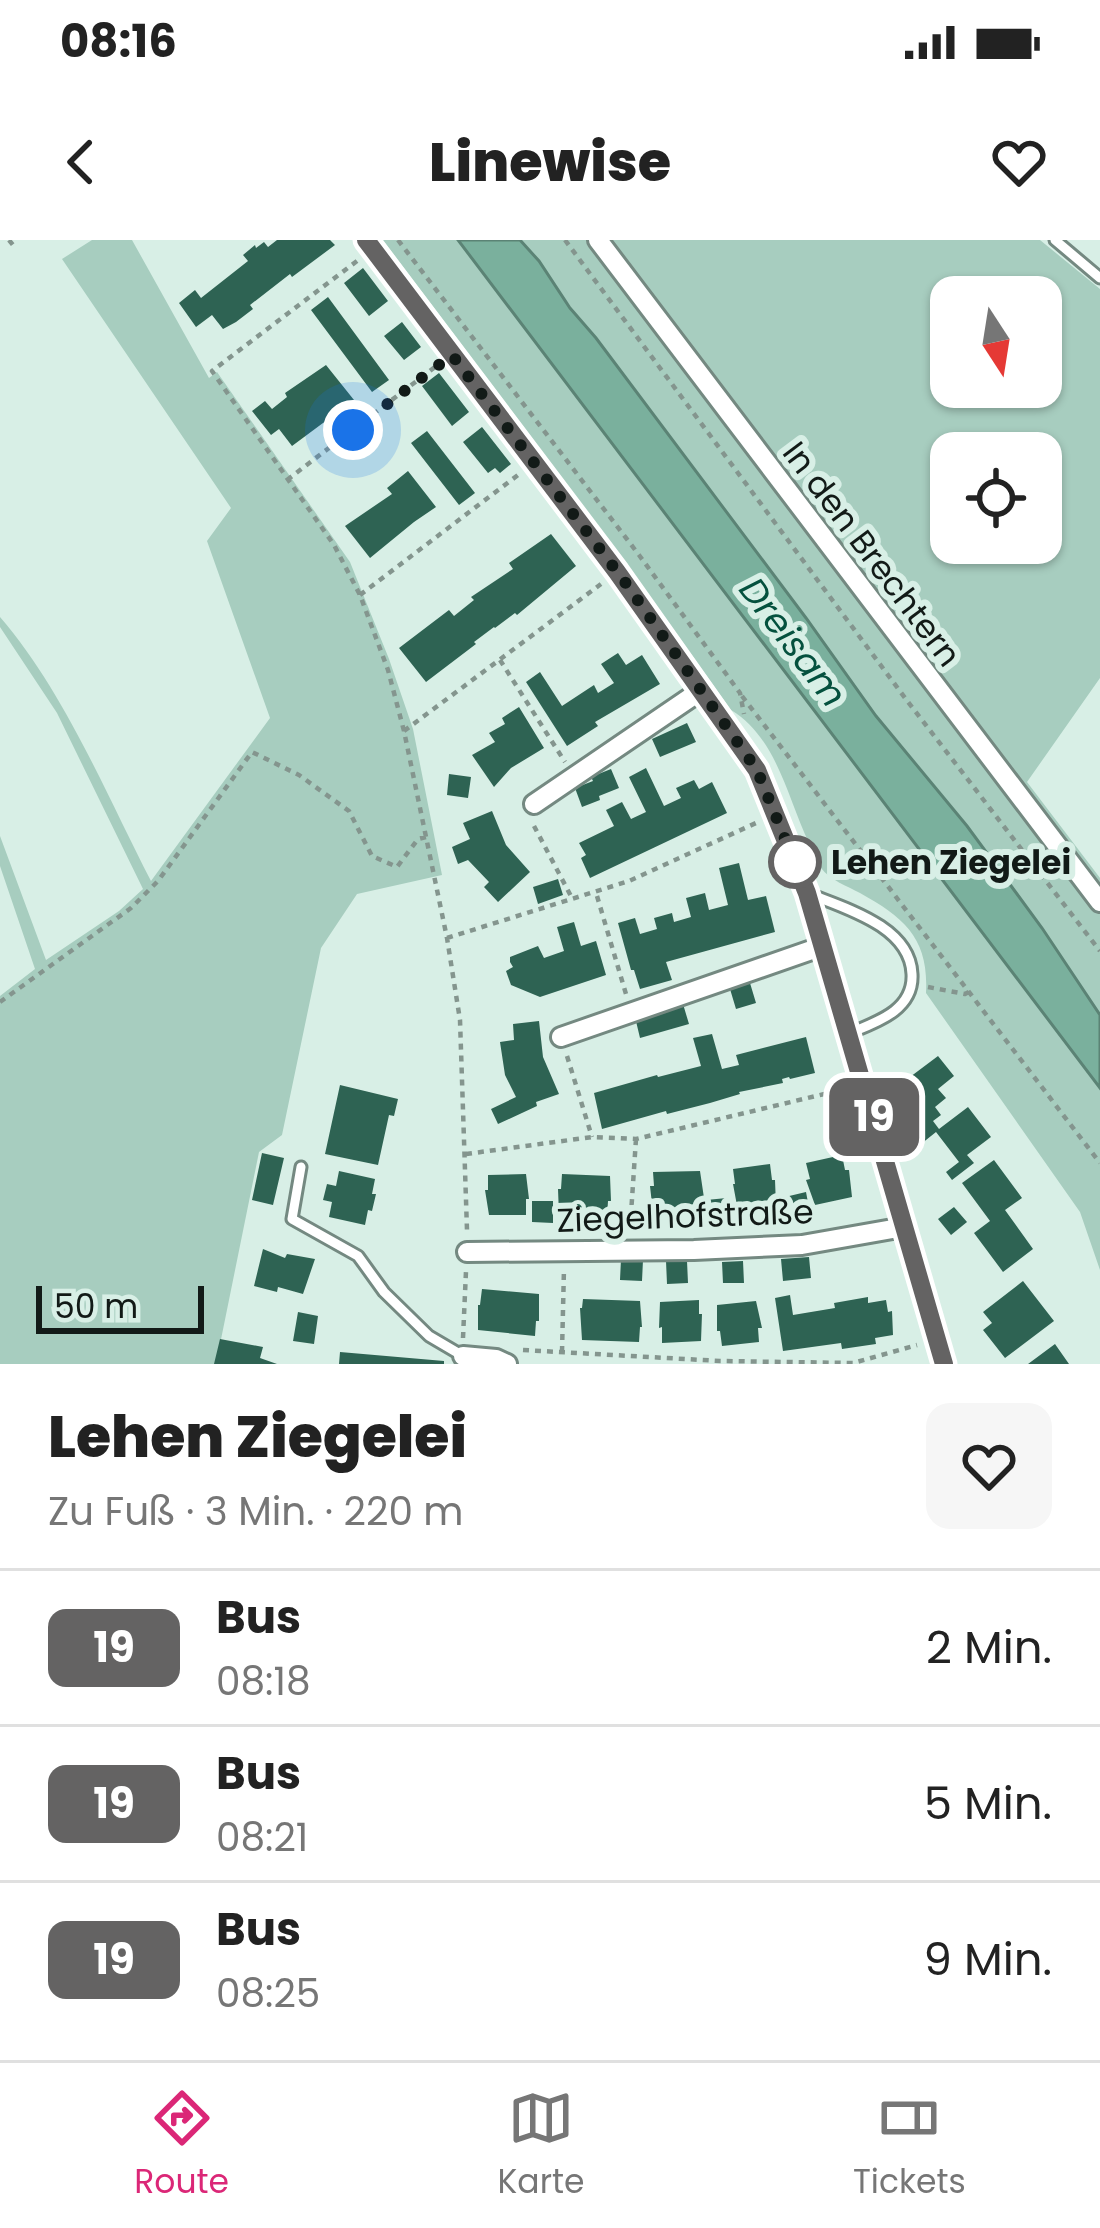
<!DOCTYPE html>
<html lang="de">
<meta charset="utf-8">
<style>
:root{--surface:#fff;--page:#f6f6f6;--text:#222;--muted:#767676;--line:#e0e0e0;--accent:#db2777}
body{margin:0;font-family:Poppins,sans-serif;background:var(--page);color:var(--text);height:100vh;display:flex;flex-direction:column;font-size:45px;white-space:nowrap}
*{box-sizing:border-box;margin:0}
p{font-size:39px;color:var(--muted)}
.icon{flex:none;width:66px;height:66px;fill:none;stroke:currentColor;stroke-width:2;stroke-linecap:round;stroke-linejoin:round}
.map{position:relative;height:1124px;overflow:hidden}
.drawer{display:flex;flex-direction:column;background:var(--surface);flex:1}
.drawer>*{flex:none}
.badge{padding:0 24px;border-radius:18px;font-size:42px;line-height:78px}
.needle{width:78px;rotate:168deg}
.fabs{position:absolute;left:930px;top:36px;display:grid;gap:24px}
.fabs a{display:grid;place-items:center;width:132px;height:132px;border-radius:24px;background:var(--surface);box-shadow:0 3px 9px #0004;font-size:60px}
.scale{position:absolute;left:36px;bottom:30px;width:168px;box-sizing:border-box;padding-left:12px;border:6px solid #121a17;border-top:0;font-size:33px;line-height:42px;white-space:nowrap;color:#121a17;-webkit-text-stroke:9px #d8efe6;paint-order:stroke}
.you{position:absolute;width:60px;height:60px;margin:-30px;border:9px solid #fff;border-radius:50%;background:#1a73e8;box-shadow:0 0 0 18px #1a73e833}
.map>.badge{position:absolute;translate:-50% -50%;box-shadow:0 0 0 6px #fff}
.round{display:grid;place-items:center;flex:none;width:126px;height:126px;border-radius:24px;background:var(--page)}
.overview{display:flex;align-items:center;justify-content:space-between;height:204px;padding:0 48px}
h1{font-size:57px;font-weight:800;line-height:90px}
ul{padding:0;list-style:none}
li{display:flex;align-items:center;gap:36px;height:156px;padding:0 48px;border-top:3px solid var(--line)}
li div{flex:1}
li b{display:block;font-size:45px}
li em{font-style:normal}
li .badge{min-width:132px;font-weight:700;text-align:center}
.status{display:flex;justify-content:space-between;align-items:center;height:84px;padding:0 60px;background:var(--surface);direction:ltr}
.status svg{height:33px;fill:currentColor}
header{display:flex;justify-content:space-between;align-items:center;height:156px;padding:0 48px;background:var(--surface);font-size:54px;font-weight:800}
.menu{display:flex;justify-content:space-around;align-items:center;height:168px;border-top:3px solid var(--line);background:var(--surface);font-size:33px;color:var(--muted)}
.menu a{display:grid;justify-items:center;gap:6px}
.menu .on{color:var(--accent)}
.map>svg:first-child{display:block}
.green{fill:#a7cdbf;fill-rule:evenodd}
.water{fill:#7ab09d;stroke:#5b8375;stroke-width:3}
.building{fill:#2e6353}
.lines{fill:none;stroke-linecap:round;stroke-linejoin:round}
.lane-casing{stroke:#748981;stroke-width:15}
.street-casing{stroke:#748981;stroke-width:24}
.path{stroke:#84958e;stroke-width:4.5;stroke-dasharray:6 6;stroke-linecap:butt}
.lane{stroke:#fff;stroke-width:9}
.street{stroke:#fff;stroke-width:18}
.line-casing{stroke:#fff;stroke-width:27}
.line{stroke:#646363;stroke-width:18}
.walk{stroke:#121a17;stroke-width:12;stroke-dasharray:0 21.6}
.stop-dot{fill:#fff;stroke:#646363;stroke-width:6}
.labels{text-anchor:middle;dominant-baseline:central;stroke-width:12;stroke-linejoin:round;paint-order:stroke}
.street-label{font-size:33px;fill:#121a17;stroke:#d8efe6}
.stop-label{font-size:33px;font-weight:bold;fill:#121a17;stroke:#d8efe6;text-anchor:start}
.water-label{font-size:36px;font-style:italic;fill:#04513e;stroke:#d8efe6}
</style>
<div class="status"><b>08:16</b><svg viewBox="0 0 49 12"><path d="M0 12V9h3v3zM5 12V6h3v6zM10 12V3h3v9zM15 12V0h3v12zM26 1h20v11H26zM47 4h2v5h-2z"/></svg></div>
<header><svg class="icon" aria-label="back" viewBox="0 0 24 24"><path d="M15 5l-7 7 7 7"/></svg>Linewise<svg class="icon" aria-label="heart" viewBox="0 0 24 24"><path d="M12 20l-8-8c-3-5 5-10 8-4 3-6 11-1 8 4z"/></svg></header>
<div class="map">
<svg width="1100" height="1124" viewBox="0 0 1100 1124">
<rect width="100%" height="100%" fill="#d8efe6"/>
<path class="green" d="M92 0H132L209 138 217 132 350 322 389 419 413 489 442 635 357 654 321 708 282 895 259 912 216 1124H0V756L35 729 0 626V596L46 720 119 671 143 649 57 473 0 387V377C64 451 106 554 151 641L270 478 207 301 231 268 62 19Z
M383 0H458L1100 848V1030L1080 972 926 753C929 699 905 678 860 653 847 646 830 640 821 628 816 621 813 611 809 603 787 557 777 498 731 470L628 326Z
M520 0H1040L1100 49V438L1027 542 1100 638V775L1042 688 967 586 876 476 806 378 596 98C568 67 548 31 520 0ZM951 57H1041V147H951ZM951 213H1041V303H951Z"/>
<path class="water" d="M458 0H520L539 21 570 68 596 98 806 378 876 476 967 586 1042 688 1100 775V848Z"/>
<path class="building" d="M277 0H330L335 5 292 37 290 34 250 65 253 69 236 82 223 89 212 75 196 87 179 63 195 50 201 58 248 21 243 15 255 5 256 8 264 2 268 7Z
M363 28 388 61 369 76 344 43Z
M328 57 389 140 372 152 311 70Z
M402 82 421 107 404 120 384 96Z
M326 125 354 160 292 206 279 189 271 195 252 171 265 161 272 169 287 157 285 153Z
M439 133 469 172 452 186 422 146Z
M482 187 511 224 500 233 495 228 488 233 463 202Z
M427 191 475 253 459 265 411 203Z
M408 231 436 267 414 282 370 318 345 286 392 254 387 248Z
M551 294 576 326 517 375 515 373 495 388 494 387 474 402 476 404 426 442 399 408 449 370 454 376 474 360 471 357 513 329 509 323Z
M618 413 626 425 642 415 660 444 595 482 598 486 567 506 526 442 540 432 562 466 594 445 598 453 614 443 601 424Z
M519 467 544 508 511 528 494 547 472 515 495 502 489 493 505 484 502 478Z
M687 483 696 502 660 517 652 499Z
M646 528 664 566 681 558 676 548 694 540 699 549 712 542 727 573 590 638 581 618 586 615 579 603 614 586 606 570 622 562 631 579 646 572 629 537Z
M611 529 619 548 599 556 600 560 582 567 575 548 593 541 591 537Z
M449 534 471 537 468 558 447 555Z
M492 571 506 605 530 632 498 662 484 647 489 642 468 620 458 624 452 607 470 599 463 583Z
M739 623 748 660 766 656 775 692 666 722 672 740 640 749 634 730H631L618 683 635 678 640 694 657 689 654 678 672 673 674 682 691 677 686 658 705 653 709 670 728 665 719 628Z
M558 639 563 655 538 664 533 647Z
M574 682 581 706 596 701 606 735 540 757 511 745 506 731 513 727 510 722V717L538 706 544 718 564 711 557 687Z
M750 743 756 763 736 769 730 749Z
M683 764 689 784 640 798 635 777Z
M539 781 543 817 559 854 536 862 537 866 498 884 491 869 516 857 505 835 500 802 514 800 513 784Z
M712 794 722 829 739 825 736 815 806 797 815 833 790 839 789 837 782 839 783 843 739 852 740 854 710 863 667 874 666 871 602 889 594 853 657 835 658 837 701 826 693 798Z
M938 816 954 836 938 849 946 858 935 867 941 875 933 881 939 889 968 867 991 897 967 915 974 923 952 940 946 932 959 922 936 892 921 904 908 888 915 882 900 862 914 851 906 840Z
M340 845 398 859 394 876 389 875 378 925 325 914Z
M262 913 284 918 273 965 252 960Z
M842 915 845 930H849L852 957 815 965 806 940 810 939 806 923Z
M994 920 1022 958 1005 970 1033 1009 1003 1032 974 993 990 981 962 943Z
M770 924 772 940H775L776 966 738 971 733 944H735L733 929Z
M339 931 375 939 372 954H376L372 971 368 970 365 985 329 977 332 962 323 960 327 944 336 946Z
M700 931 704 958H700V972L653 973 650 946H654L653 932Z
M526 934 529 959H526V975H489L485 950H488V935Z
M562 934 610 936 611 961H608L607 977 559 975 558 949H561Z
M806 952 810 973 789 977 785 957Z
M727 958 728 979 707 980 706 960Z
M532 961H553V983L532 982Z
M954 967 967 982 951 995 938 979Z
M263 1009 285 1018 287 1014 315 1019 303 1054 278 1047 277 1052 254 1046Z
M809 1017 811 1038 783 1041 781 1019Z
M621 1019 643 1020 642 1041 620 1040Z
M666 1021H687L688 1043 667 1044Z
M743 1021 744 1043H723L722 1022Z
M1023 1041 1054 1081 1005 1118 983 1090 992 1083 983 1072Z
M482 1049 539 1054V1081H536L535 1096 478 1090V1065H480Z
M790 1055 793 1075 835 1068 834 1063 868 1057V1063L886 1060 888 1072 892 1071 893 1095 875 1098 876 1104 842 1109 841 1103 783 1111 775 1058Z
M583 1059 640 1061 642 1087H640L639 1102 582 1100 580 1068H582Z
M699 1060V1074H702L701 1101 662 1103V1087L659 1088 660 1062Z
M756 1061 762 1088H758L759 1102 722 1106 720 1091H717V1065Z
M298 1072 318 1076 314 1104 293 1101Z
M220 1099 263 1107 260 1118 277 1124H214Z
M1055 1104 1069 1124H1028Z
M340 1112 444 1121V1124H339Z"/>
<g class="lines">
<defs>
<path id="lane" d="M1055 0 1100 38
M807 653C844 668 910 686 912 734 914 770 877 782 850 793
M301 927 292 979 358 1016 384 1052 429 1096 463 1116"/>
<path id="street" d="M366 0 625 342 757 530 807 653 944 1124
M598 0 1100 662
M534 564 700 451
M561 797 823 706
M467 1012 694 1010 802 1005 904 987
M463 1116 496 1119 507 1124"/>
</defs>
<use href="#lane" class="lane-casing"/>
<use href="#street" class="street-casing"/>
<path class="path" d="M9 0 16 9
M398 0 639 315 740 453 744 474
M565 0 908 462 1100 711
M357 21 212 131 334 305 360 355 388 430 404 491 447 698 460 780 467 990
M287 240 435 127
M360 355 518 235
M500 420 565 522
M742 456 1100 923
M404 491 601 344
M534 586 573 660
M597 656 626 754
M447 698 629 641 756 583
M928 747 965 754 969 752
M0 762 131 668 158 641 252 512 299 535 349 571 372 616 397 627 418 599 426 597
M567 816 592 897
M466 914 592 897 636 899 841 850
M630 989 636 899
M463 1098 466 1031
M523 1110 720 1121 853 1123 917 1105
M562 1112 564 1028"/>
<use href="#lane" class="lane"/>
<use href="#street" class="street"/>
</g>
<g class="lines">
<defs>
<path id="line" d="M366 0 617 332 757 530 807 653 944 1124"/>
</defs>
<use href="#line" class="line-casing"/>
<use href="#line" class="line"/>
<path class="walk" d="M353 190 452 115 625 342 757 530 796 626 795 622"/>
</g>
<circle class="stop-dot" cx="795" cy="622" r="24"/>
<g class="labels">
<g class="street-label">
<text transform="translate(872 314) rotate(53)">In den Brechtern</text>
<text transform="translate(685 976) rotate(-2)">Ziegelhofstraße</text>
</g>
<g class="stop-label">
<text x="831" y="622">Lehen Ziegelei</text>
</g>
<g class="water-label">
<text transform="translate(793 402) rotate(53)">Dreisam</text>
</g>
</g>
</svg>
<div class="fabs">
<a><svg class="needle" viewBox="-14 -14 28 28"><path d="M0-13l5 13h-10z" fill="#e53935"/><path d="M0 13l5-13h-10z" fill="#767676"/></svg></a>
<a><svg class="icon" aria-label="locate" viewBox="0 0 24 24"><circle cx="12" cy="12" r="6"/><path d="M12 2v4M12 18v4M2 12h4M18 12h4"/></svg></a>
</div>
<div class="scale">50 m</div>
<div class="you" style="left:353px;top:190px"></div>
<b class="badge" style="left:874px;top:877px;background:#646363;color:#fff">19</b>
</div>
<section class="drawer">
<div class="overview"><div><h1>Lehen Ziegelei</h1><p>Zu Fuß · 3 Min. · 220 m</p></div><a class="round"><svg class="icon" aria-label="heart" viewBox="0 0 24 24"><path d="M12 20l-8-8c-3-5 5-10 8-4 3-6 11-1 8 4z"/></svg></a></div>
<ul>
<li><span class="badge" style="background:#646363;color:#fff">19</span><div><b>Bus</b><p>08:18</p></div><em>2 Min.</em></li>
<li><span class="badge" style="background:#646363;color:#fff">19</span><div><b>Bus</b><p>08:21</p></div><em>5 Min.</em></li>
<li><span class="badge" style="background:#646363;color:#fff">19</span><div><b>Bus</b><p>08:25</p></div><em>9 Min.</em></li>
</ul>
</section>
<nav class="menu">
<a class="on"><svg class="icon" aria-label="directions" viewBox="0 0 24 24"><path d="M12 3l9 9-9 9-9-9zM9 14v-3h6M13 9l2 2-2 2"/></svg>Route</a>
<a><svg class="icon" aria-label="map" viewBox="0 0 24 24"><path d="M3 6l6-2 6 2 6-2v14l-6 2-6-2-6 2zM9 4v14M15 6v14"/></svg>Karte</a>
<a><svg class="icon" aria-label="tickets" viewBox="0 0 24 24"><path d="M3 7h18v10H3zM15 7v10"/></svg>Tickets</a>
</nav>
